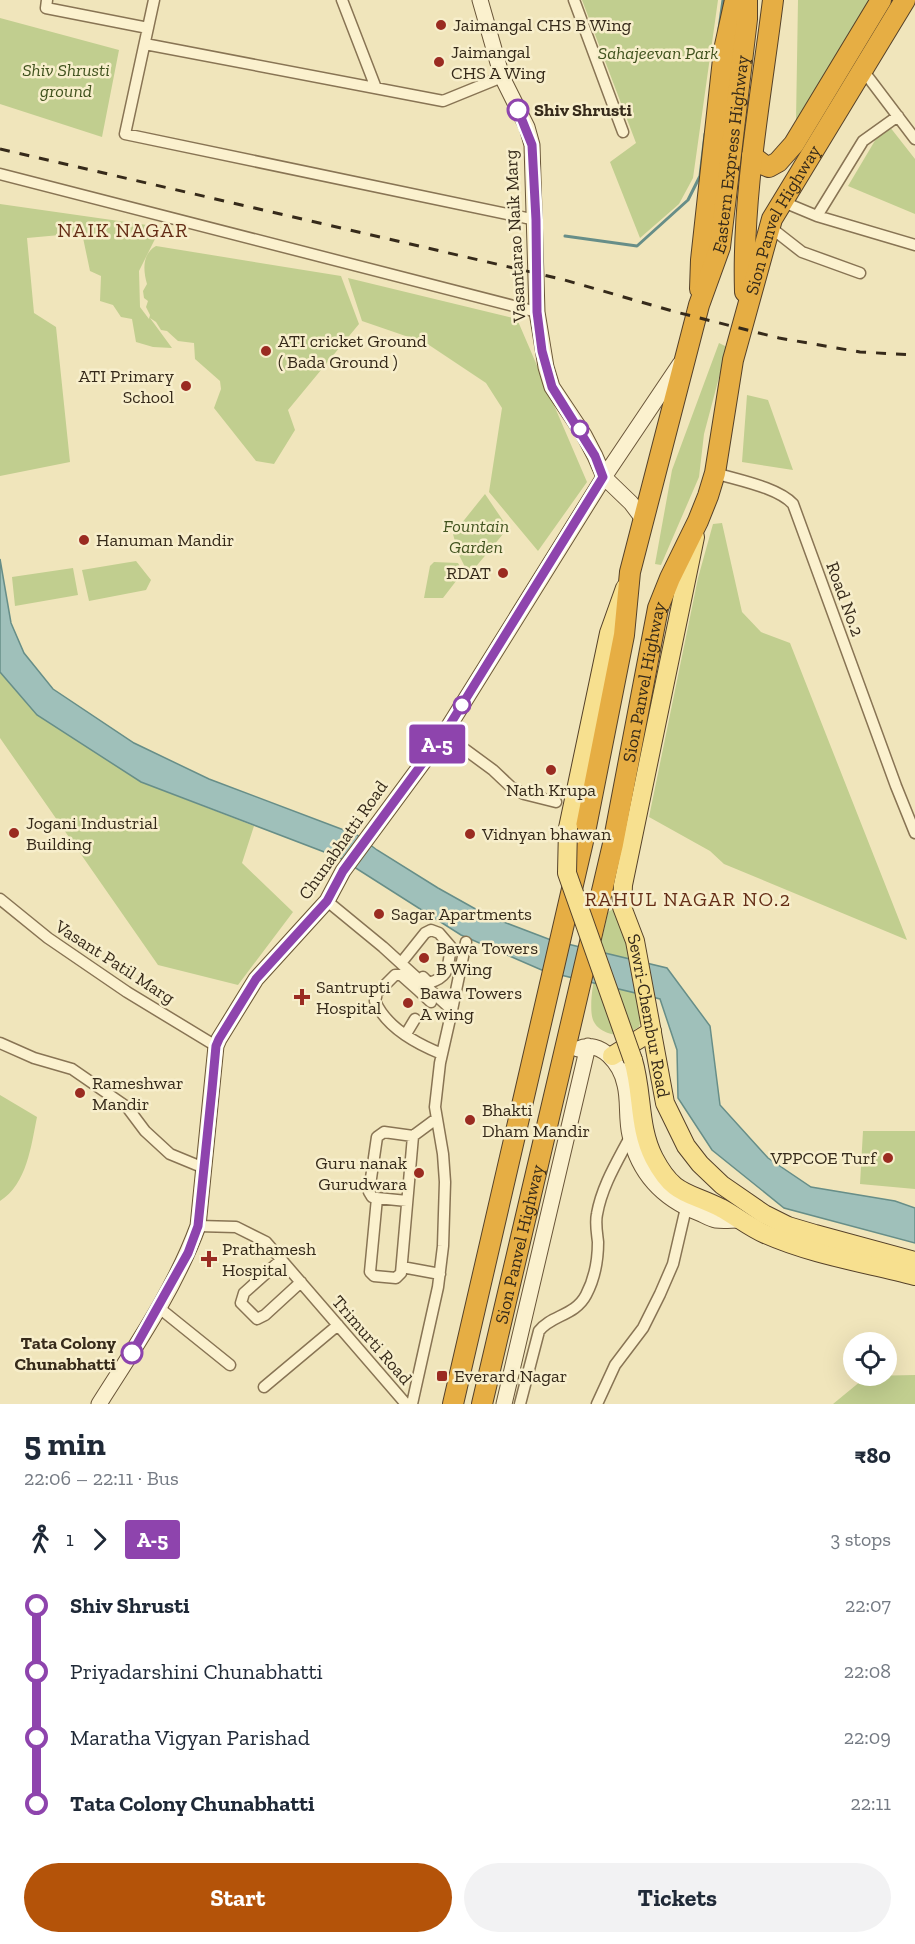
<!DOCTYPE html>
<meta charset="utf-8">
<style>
:root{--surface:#fff;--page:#f2f2f3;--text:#1f2937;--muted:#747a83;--accent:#b45309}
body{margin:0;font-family:"Zilla Slab",serif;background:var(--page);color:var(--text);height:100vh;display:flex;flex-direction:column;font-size:22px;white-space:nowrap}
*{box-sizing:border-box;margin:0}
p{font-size:20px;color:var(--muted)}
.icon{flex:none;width:33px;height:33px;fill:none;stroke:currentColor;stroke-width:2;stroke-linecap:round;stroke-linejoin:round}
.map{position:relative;height:1404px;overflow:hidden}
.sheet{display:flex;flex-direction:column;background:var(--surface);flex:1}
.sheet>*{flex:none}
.badge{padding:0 12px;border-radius:4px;font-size:21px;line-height:39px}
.controls{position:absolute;left:843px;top:1332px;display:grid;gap:12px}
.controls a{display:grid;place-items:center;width:54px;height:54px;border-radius:50%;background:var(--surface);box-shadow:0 6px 24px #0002;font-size:30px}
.map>.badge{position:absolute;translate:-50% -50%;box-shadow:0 0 0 3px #fff}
.legs{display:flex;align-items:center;gap:9px;height:66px;padding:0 24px;font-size:20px}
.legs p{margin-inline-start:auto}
.overview{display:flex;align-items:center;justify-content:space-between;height:102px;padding:0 24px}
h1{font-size:33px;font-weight:700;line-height:45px}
.cta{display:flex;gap:12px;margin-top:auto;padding:12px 24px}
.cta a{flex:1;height:69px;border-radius:36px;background:var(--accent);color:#fff;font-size:24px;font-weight:700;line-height:69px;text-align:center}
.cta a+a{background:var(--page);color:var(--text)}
ul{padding:0 24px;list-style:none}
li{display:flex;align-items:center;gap:21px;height:66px;font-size:22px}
li i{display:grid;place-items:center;width:9px;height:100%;margin:0 8px;background:currentColor}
li i::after{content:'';width:15px;height:15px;margin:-8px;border:4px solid;border-radius:50%;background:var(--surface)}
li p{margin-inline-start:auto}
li:first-child i{background:linear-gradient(#0000 50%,currentColor 0)}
li:last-child i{background:linear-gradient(currentColor 50%,#0000 0)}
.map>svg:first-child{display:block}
.green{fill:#c1ce8f}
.water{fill:#9fc0ba;stroke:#678e88;stroke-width:1.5}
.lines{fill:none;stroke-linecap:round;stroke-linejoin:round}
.stream{stroke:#678e88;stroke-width:3}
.street-casing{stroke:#887454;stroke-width:13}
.secondary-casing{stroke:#695538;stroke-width:17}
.primary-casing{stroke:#554129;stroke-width:20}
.highway-casing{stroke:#554129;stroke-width:22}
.street{stroke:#fbf1ce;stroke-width:10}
.secondary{stroke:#fbf1ce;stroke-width:15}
.primary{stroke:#f7e08f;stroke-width:18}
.highway{stroke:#e6ae44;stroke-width:20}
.rail{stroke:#362a1a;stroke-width:3;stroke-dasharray:10 10;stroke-linecap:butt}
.primary-bridge-casing{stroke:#554129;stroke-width:20;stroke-linecap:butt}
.primary-bridge{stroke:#f7e08f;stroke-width:18}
.line-1-casing{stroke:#fff;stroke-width:14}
.line-1{stroke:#8e44ad;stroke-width:9}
.poi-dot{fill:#9a2b21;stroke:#f7eecb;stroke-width:2}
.stop-1-dot{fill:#fff;stroke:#8e44ad;stroke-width:3}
.labels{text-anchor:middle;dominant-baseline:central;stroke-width:5;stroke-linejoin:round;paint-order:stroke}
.poi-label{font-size:18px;fill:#362a1a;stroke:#f7eecb;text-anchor:start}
.park-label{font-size:18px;font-style:italic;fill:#41531f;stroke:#f7eecb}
.stop-label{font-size:18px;font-weight:bold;fill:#362a1a;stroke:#f7eecb;text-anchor:start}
.street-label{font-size:18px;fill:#362a1a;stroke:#f7eecb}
.neighbourhood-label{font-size:20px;letter-spacing:1.5px;fill:#652e17;stroke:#f7eecb}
</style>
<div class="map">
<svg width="915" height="1404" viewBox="0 0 915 1404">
<rect width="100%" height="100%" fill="#f0e5bb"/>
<path class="green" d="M582 0H718L693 178 679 204 640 238 610 162 636 143Z
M798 0H869L796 121Z
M0 18 119 50 102 137 0 104Z
M886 122 915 159V214L848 186Z
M0 204 161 227 139 271 140 307 149 319 150 315 146 307 148 301 144 298 143 291 147 284C143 270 142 254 156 246L341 276 359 324 288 410 295 430 274 464 256 461 214 408 221 389 220 381 195 359 194 343 178 341 167 331 161 330 156 322 150 318 172 348 153 347 136 342 132 319 121 317 113 305 100 301 101 276 90 271 82 233 27 238 34 313 56 327 70 462 0 476Z
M348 278 517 319 587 482 538 551 489 492 502 408 486 383 426 343 362 321Z
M719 343 727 347 704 434 699 477 661 565 655 564 672 470Z
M747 395 768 400 793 470 742 462Z
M485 494 508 528 469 575 458 553 453 534Z
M722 523 742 612 761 632 790 643 907 940 724 864 710 851 649 817 698 578 713 524Z
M136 561 151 580 146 590 89 601 82 570Z
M434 562 458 563 463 572 443 598H424L430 566Z
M73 568 78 595 15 606 12 577Z
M0 672 37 715 141 782 254 826 242 863 293 912 238 985 158 965 0 738Z
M613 909 630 952 641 1020 639 1027C630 1033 620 1037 608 1033 603 1031 597 1028 594 1022 584 1005 604 934 608 912Z
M0 1095 37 1117C31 1146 27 1184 0 1201Z
M863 1131H915V1189L860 1184Z
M915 1375V1404H833L867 1376Z"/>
<path class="water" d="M0 559 11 623 24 653 53 689 134 743 209 779 357 835 377 850 438 888 488 916 551 940 667 968 710 1026 720 1105 768 1158 811 1187 895 1201 915 1208V1243L784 1208 712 1150 678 1098 677 1050 660 999 544 971 461 935 340 858 141 782 37 715 0 672Z"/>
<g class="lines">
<path class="stream" d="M719 29 723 0
M565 236 637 246 688 200 700 176 705 134"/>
<defs>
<path id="street" d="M47 0 46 8 148 28
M154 0 125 134 536 220
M342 0 376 88
M574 0 623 132
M145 44 443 101 502 77
M862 69 915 139
M0 174 537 312
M781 201 817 216 915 245
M817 216 863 141 898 116
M770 227 802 252 860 273
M715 473C737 480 777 487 793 504L896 786 915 833
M444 734 493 770 511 787 524 794 556 802
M0 899 48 938 127 992 216 1046
M327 901 383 947 452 1010 440 1063 435 1107 443 1154 445 1182 443 1246 438 1287 412 1404
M401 963 425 933 431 930 439 933 451 947C447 967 451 976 429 983L423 977
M425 985 419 991 401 975H395L377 993 375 1001C386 1027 417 1044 442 1054
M419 991 431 1002
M452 1010 466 942
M406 1034 415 1019
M0 1043 34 1058 72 1069 127 1107 145 1131 170 1154 204 1168
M413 1136 401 1273 396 1278 374 1276 370 1272 377 1198 372 1197 369 1192 377 1137 384 1132 413 1136 436 1119
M377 1198 407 1201
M198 1226 236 1227 266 1242 406 1404
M281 1260 244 1293 241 1303 257 1319 265 1315 301 1282
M402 1267 440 1274
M158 1307 230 1365
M264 1387 338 1325
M520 1404 539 1331C551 1315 575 1316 586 1295 595 1278 598 1261 598 1242 597 1233 595 1223 597 1214 602 1186 617 1162 630 1137
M597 1404 615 1365 643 1328 660 1294 673 1264 686 1208"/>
<path id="secondary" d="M480 0 502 77 527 127 532 145 537 312 546 367 552 387 584 435 595 456 604 477 631 503 643 519
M578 1049C601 1038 621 1065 625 1085 629 1101 626 1118 630 1135 639 1174 663 1199 699 1213 704 1215 710 1219 716 1220 723 1221 732 1220 739 1220
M99 1404C135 1347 175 1289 198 1226L216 1046 219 1039 256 979 327 901 343 871 444 734 604 477 680 364
M504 1404 588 1046"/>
<g id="primary">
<path id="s1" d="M695 537 623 885 622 907 635 941 665 1103 686 1146 700 1164 722 1185 764 1214 788 1226 815 1234 915 1261"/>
<path d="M568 828 609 633 625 588"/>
<path d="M612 1056 652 1031"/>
<path d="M633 1060C643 1093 638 1127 654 1158 674 1196 687 1191 721 1208 736 1216 749 1227 765 1234 812 1255 865 1263 915 1276"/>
</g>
<g id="highway">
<path d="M752 156 764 165 769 167 778 162 794 144 881 0"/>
<path d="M700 289 701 260 724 50 735 0"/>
<path d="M745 292C742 195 761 97 773 0"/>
<path id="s2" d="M453 1404 584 837 624 635 630 572 699 305 720 247 747 19V0"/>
<path id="s3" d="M482 1404 613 844 658 608 670 578 698 521 708 496 715 473 733 360 772 219 905 0"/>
</g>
</defs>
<use href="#street" class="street-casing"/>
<use href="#secondary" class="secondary-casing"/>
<use href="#primary" class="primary-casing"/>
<use href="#highway" class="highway-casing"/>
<use href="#street" class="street"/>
<use href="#secondary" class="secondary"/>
<use href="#primary" class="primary"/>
<use href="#highway" class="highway"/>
<path class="rail" d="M0 149 561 279 676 312 779 338 860 352 915 355"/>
<defs>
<path id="primary-bridge" d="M568 828 567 873 633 1060"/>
</defs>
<use href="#primary-bridge" class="primary-bridge-casing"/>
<use href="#primary-bridge" class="primary-bridge"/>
</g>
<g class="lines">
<defs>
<path id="line-1" d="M132 1353 188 1253 198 1226 212 1089 216 1046 219 1039 256 979 327 901 343 871 444 734 603 477 595 456 552 387 542 351 537 312 536 220 532 145 518 110"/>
</defs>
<use href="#line-1" class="line-1-casing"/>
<use href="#line-1" class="line-1"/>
</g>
<g class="poi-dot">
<circle cx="441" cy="25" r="6"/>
<circle cx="439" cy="62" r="6"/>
<circle cx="266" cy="351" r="6"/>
<circle cx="186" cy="386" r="6"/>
<circle cx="84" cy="540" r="6"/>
<circle cx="503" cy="573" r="6"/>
<circle cx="551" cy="770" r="6"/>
<circle cx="14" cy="833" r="6"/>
<circle cx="470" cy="834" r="6"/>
<circle cx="379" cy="914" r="6"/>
<circle cx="424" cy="958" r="6"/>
<path d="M299 988h6v6h6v6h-6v6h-6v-6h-6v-6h6z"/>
<circle cx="408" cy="1003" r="6"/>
<circle cx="80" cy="1093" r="6"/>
<circle cx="470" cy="1120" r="6"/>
<circle cx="888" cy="1158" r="6"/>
<circle cx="419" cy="1173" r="6"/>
<path d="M206 1250h6v6h6v6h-6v6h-6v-6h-6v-6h6z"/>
<rect x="436" y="1370" width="12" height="12" rx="3"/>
</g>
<g class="stop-1-dot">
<circle cx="518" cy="110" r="10"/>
<circle cx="580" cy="429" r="8"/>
<circle cx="462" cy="705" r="8"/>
<circle cx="132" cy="1353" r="10"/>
</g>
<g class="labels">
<g class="poi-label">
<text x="453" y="25">Jaimangal CHS B Wing</text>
<text x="451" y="52">Jaimangal<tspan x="451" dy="21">CHS A Wing</tspan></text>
<text x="278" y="341">ATI cricket Ground<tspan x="278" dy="21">( Bada Ground )</tspan></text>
<text x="174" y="376" text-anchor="end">ATI Primary<tspan x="174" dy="21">School</tspan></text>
<text x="96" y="540">Hanuman Mandir</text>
<text x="491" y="573" text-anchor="end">RDAT</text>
<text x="551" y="790" text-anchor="middle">Nath Krupa</text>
<text x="26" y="823">Jogani Industrial<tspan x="26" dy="21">Building</tspan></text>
<text x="482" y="834">Vidnyan bhawan</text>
<text x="391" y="914">Sagar Apartments</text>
<text x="436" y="948">Bawa Towers<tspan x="436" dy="21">B Wing</tspan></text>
<text x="316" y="987">Santrupti<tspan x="316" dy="21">Hospital</tspan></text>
<text x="420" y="993">Bawa Towers<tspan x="420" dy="21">A wing</tspan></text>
<text x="92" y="1083">Rameshwar<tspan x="92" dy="21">Mandir</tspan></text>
<text x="482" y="1110">Bhakti<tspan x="482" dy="21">Dham Mandir</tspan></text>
<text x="876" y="1158" text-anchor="end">VPPCOE Turf</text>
<text x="407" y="1163" text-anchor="end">Guru nanak<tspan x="407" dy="21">Gurudwara</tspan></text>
<text x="222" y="1249">Prathamesh<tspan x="222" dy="21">Hospital</tspan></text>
<text x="454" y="1376">Everard Nagar</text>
</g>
<g class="park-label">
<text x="658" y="53">Sahajeevan Park</text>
<text x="66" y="70">Shiv Shrusti<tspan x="66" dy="21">ground</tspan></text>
<text x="476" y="526">Fountain<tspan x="476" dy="21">Garden</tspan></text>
</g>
<g class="stop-label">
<text x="534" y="110">Shiv Shrusti</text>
<text x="116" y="1343" text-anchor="end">Tata Colony<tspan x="116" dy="21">Chunabhatti</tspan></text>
</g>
<g class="street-label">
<text stroke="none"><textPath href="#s2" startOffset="1282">Eastern Express Highway</textPath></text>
<text stroke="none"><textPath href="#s3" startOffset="1226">Sion Panvel Highway</textPath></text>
<text transform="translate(515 236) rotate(-93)">Vasantarao Naik Marg</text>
<text transform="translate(845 599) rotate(70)">Road No.2</text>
<text stroke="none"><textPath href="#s3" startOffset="740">Sion Panvel Highway</textPath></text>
<text transform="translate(343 840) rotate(-55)">Chunabhatti Road</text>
<text transform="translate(115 962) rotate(33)">Vasant Patil Marg</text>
<text stroke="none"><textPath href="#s1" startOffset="490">Sewri-Chembur Road</textPath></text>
<text stroke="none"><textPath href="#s3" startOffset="164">Sion Panvel Highway</textPath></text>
<text transform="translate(372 1340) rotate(49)">Trimurti Road</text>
</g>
<g class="neighbourhood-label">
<text x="123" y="230">NAIK NAGAR</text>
<text x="688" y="899">RAHUL NAGAR NO.2</text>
</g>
</g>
</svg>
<div class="controls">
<a><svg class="icon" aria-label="locate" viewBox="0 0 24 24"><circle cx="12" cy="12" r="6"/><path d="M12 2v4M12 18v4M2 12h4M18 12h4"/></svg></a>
</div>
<b class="badge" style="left:437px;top:744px;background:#8e44ad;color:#fff">A-5</b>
</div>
<section class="sheet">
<div class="overview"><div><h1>5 min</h1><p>22:06 – 22:11 · Bus</p></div><b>₹80</b></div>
<div class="legs"><svg class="icon" aria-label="walk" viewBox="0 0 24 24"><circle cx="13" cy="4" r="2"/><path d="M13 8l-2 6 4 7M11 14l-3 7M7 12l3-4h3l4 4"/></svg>1<svg class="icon" aria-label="forward" viewBox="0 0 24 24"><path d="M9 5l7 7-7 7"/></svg><b class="badge" style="background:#8e44ad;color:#fff">A-5</b><p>3 stops</p></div>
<ul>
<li><i style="color:#8e44ad"></i><b>Shiv Shrusti</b><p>22:07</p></li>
<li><i style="color:#8e44ad"></i><span>Priyadarshini Chunabhatti</span><p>22:08</p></li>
<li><i style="color:#8e44ad"></i><span>Maratha Vigyan Parishad</span><p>22:09</p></li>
<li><i style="color:#8e44ad"></i><b>Tata Colony Chunabhatti</b><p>22:11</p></li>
</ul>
<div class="cta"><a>Start</a><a>Tickets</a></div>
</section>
